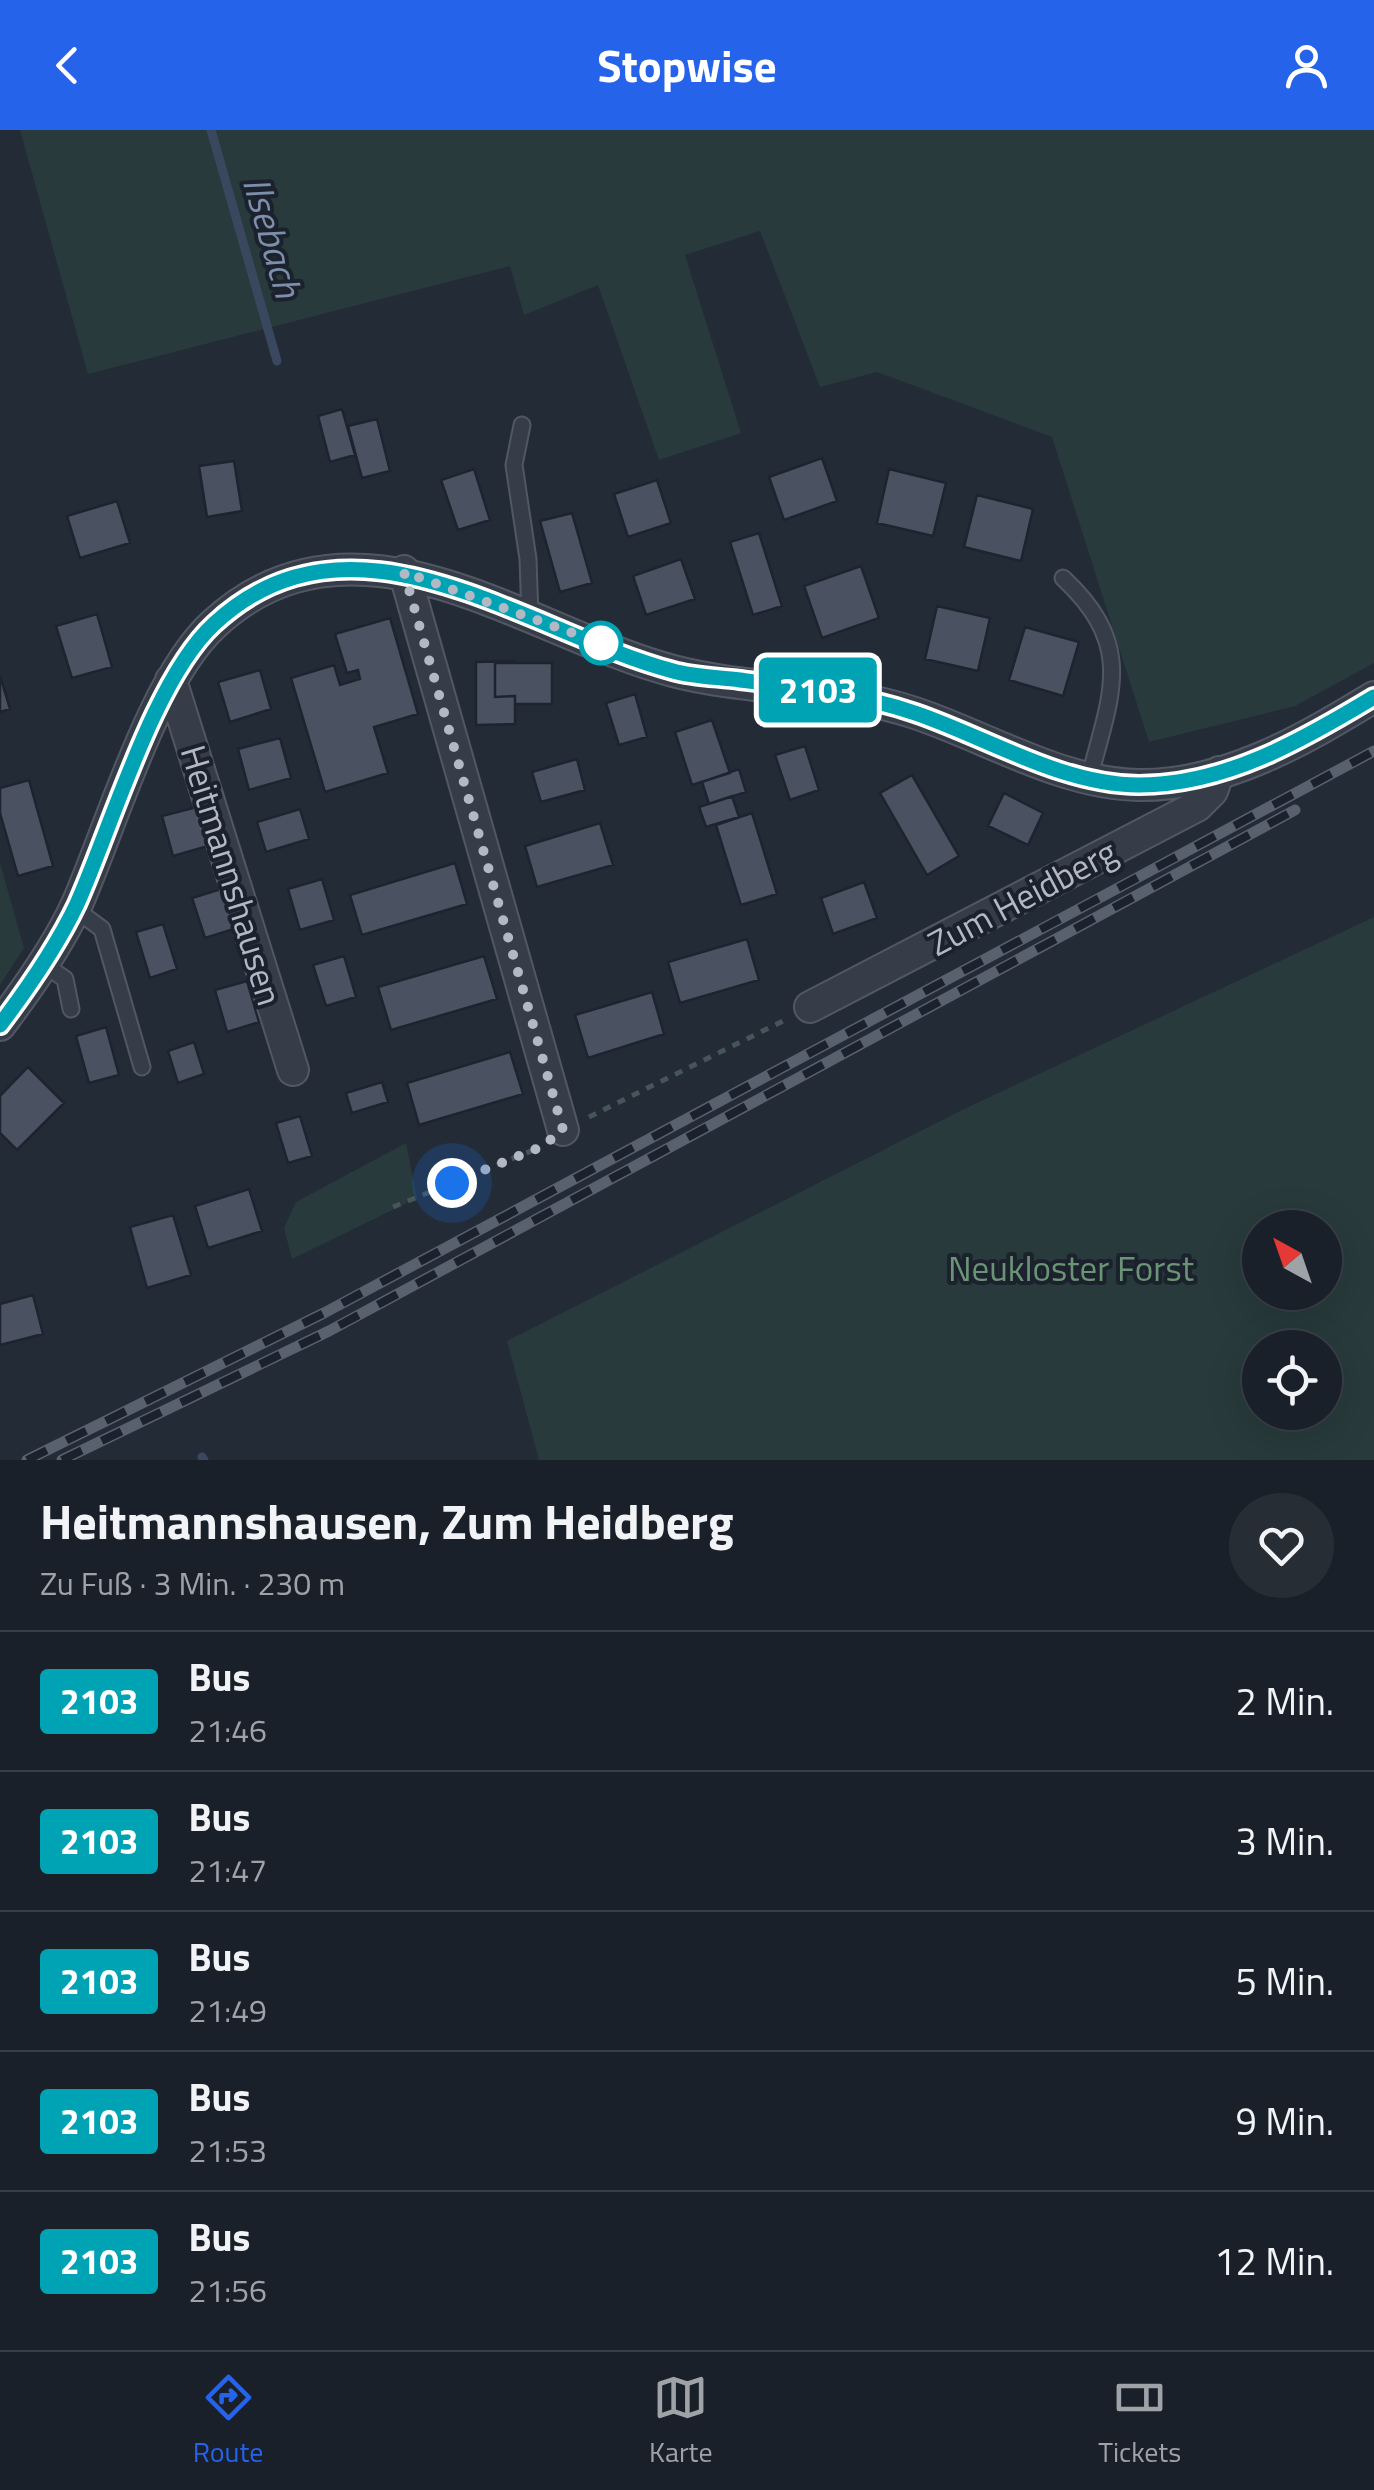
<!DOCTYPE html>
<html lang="de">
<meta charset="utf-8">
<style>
:root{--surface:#1a2029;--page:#272d35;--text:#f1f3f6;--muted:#9fa3a8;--line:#383e46;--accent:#2563eb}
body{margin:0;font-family:"Titillium Web",sans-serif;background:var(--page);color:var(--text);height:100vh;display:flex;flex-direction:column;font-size:38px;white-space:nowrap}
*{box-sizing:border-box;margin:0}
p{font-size:32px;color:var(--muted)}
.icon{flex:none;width:55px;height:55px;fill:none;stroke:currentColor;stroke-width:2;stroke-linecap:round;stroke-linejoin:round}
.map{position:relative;height:1330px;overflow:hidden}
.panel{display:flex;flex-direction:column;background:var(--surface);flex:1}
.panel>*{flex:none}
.badge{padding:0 20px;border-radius:8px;font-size:35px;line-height:65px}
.needle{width:65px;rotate:320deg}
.fabs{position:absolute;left:1242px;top:1080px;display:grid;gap:20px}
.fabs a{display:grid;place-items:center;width:100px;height:100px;border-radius:50%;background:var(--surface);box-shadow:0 10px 40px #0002,0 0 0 2px var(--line);font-size:50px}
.you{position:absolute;width:50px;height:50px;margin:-25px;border:8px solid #fff;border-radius:50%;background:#1a73e8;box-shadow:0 0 0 15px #1a73e833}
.map>.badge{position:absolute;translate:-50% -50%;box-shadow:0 0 0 5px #fff}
.round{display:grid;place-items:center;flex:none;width:105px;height:105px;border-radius:52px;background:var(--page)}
.overview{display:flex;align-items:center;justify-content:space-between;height:170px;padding:0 40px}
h1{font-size:48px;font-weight:700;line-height:75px}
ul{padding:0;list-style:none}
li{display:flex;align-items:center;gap:30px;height:140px;padding:0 40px;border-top:2px solid var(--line)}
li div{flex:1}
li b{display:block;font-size:38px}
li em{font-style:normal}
li .badge{min-width:110px;font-weight:700;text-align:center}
header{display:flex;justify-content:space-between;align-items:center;height:130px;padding:0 40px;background:var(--accent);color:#fff;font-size:45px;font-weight:700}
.menu{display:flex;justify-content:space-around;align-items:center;height:140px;border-top:2px solid var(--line);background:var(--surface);font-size:28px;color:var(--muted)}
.menu a{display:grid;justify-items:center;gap:5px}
.menu .on{color:var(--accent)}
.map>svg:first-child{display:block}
.green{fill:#283a3b;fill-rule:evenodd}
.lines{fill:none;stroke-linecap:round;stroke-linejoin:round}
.stream{stroke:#3a485f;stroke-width:9}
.building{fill:#4a5261;stroke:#1e242f;stroke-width:2.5}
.lane-casing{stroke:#525863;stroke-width:19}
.street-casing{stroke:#525863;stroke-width:34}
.path{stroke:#455558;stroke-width:5;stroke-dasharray:8 8;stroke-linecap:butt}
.lane{stroke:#373d48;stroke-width:15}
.street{stroke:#373d48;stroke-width:30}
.rail-casing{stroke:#59616f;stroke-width:11}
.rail{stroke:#1c222d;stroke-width:8;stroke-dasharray:22;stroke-linecap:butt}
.line-casing{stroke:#fff;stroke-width:22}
.line{stroke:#00a3b4;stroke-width:15}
.walk{stroke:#b2b8c4;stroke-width:10;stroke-dasharray:0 18}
.stop-dot{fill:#fff;stroke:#00a3b4;stroke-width:5}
.labels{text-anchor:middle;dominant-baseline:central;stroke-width:8;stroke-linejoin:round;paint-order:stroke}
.street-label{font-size:35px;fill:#b2b8c4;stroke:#1c222d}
.park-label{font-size:35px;fill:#6b9375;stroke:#1c222d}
.water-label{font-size:38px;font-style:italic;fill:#7c8eaa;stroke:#1c222d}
</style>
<header><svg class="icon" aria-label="back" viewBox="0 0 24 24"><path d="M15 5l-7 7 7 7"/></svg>Stopwise<svg class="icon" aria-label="person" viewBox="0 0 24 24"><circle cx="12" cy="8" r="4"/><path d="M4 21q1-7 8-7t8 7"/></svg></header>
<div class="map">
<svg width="1374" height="1330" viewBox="0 0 1374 1330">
<rect width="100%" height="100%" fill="#232b37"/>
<path class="green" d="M20 0H1374V533L1295 576 1149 612 1052 307 877 242 820 257 760 101 685 125 741 303 659 330 598 155 524 185 510 136 88 244Z
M0 733 24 818 0 855Z
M1374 787V1330H539L507 1211 964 979ZM1260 1098H1325V1162H1260ZM1260 1218H1325V1282H1260Z
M406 1013 417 1068 292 1129 284 1098 296 1072Z"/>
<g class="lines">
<path class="stream" d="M211 0 277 231
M202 1327 204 1330"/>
</g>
<path class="building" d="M342 279 355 325 330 332 318 286Z
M377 289 390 341 362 348 348 296Z
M822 328 837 371 784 390 769 347Z
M234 331 242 381 207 387 199 336Z
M474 339 490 390 458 400 441 350Z
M889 339 946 353 933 406 877 393Z
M657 350 671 393 628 407 614 364Z
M977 365 1033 379 1021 431 964 417Z
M117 371 130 413 80 428 67 386Z
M572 383 592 453 560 462 540 391Z
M759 403 782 476 753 485 730 412Z
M681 429 695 469 646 485 633 446Z
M861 436 879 488 822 508 804 456Z
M937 476 990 488 978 541 925 529Z
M97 484 112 537 72 548 56 496Z
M390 488 418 584 374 597 388 643 325 662 291 548 334 535 340 555 360 549 358 540 347 543 335 504Z
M1025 497 1079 512 1063 566 1009 550Z
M516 531 495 533V567L515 566V594L476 595V532Z
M495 533H552V574H515V566L495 567Z
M260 540 271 579 230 592 218 552Z
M0 546 10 579 0 582Z
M635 564 647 607 619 615 606 573Z
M712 590 730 643 692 655 675 602Z
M280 608 291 648 249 660 238 619Z
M805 616 819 660 790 670 775 625Z
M577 629 585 660 541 672 532 642Z
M739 639 746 662 709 674 702 652Z
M912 645 959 726 927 745 880 663Z
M29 650 53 736 18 746 0 683V658Z
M1004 663 1043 683 1028 715 988 696Z
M732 666 739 687 706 697 699 677Z
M197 677 208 716 173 726 162 686Z
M300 679 309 709 266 722 257 692Z
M752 683 777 764 741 775 716 695Z
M600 693 613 735 537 757 525 716Z
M455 733 467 774 362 805 350 765Z
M322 749 334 790 300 800 288 759Z
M864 752 877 788 833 804 821 768Z
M221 759 234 799 205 808 192 768Z
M163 794 177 839 150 848 136 802Z
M747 809 759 850 680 873 668 832Z
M344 826 356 867 326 876 313 835Z
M484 826 497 869 391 900 378 857Z
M247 851 259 892 227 902 215 860Z
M652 862 664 904 588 928 575 885Z
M106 897 119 945 89 953 76 906Z
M194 912 204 944 178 953 168 921Z
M510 922 523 964 419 995 407 953Z
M28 937 64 973 17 1020 0 1003V966Z
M382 952 388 972 352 983 346 963Z
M300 986 312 1026 288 1033 276 993Z
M249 1059 262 1101 208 1118 195 1076Z
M173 1085 191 1145 147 1158 130 1097Z
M33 1165 43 1204 0 1215V1174Z"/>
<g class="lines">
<defs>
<path id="lane" d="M522 295 514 335 528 429 530 487
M1063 448C1136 516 1111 564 1089 649
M75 779 102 799 142 937
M42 833 65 849 71 879"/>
<path id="street" d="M404 441 563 1000
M171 550 293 940
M810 877 1197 676 1212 661 1219 642
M0 895C28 858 58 816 77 774 111 697 154 548 214 494 355 364 526 502 673 541 750 561 835 556 915 583 987 607 1062 654 1139 655 1225 656 1303 610 1374 567"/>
</defs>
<use href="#lane" class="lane-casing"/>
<use href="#street" class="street-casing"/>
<path class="path" d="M589 987 785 890
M393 1077 541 1017"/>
<use href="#lane" class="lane"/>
<use href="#street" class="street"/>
<defs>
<path id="rail" d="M27 1330 324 1183 1374 621
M62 1330 329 1201 1295 680"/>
</defs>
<use href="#rail" class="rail-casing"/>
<use href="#rail" class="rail"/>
</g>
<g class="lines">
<defs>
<path id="line" d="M0 895C28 858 57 816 77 774 112 696 154 549 214 494 354 364 526 502 673 541 694 547 718 547 740 550 798 557 859 564 915 583 986 607 1062 655 1139 655 1225 655 1303 610 1374 567"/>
</defs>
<use href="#line" class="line-casing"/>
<use href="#line" class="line"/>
<path class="walk" d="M452 1053 541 1017 563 1000 404 442 614 518 601 513"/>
</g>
<circle class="stop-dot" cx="601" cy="513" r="20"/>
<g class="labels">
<g class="street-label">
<text transform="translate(232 745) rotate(73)">Heitmannshausen</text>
<text transform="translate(1022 767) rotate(-28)">Zum Heidberg</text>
</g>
<g class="park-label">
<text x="1071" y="1138">Neukloster Forst</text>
</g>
<g class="water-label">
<text transform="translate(273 107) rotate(74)">Ilsebach</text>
</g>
</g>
</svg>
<div class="fabs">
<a><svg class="needle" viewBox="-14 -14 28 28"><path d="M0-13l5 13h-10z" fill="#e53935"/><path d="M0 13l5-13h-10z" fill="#9fa3a8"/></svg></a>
<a><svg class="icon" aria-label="locate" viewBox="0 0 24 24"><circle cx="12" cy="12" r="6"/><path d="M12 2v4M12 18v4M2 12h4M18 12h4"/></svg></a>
</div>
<div class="you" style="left:452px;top:1053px"></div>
<b class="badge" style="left:818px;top:560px;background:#00a3b4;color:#fff">2103</b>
</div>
<section class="panel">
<div class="overview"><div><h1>Heitmannshausen, Zum Heidberg</h1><p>Zu Fuß · 3 Min. · 230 m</p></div><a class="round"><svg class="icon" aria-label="heart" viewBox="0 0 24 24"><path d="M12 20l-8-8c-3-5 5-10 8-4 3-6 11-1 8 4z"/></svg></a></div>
<ul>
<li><span class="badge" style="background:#00a3b4;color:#fff">2103</span><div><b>Bus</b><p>21:46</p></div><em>2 Min.</em></li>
<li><span class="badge" style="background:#00a3b4;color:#fff">2103</span><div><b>Bus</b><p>21:47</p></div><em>3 Min.</em></li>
<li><span class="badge" style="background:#00a3b4;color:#fff">2103</span><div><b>Bus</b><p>21:49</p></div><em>5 Min.</em></li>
<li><span class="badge" style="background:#00a3b4;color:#fff">2103</span><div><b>Bus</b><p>21:53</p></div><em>9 Min.</em></li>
<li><span class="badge" style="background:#00a3b4;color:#fff">2103</span><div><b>Bus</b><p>21:56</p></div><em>12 Min.</em></li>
</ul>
</section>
<nav class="menu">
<a class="on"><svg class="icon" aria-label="directions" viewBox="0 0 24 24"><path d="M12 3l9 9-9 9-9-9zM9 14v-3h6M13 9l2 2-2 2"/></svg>Route</a>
<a><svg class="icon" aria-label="map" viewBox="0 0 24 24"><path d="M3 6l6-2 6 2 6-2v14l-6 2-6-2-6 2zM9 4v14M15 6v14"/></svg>Karte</a>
<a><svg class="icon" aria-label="tickets" viewBox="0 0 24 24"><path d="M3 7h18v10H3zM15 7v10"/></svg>Tickets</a>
</nav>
